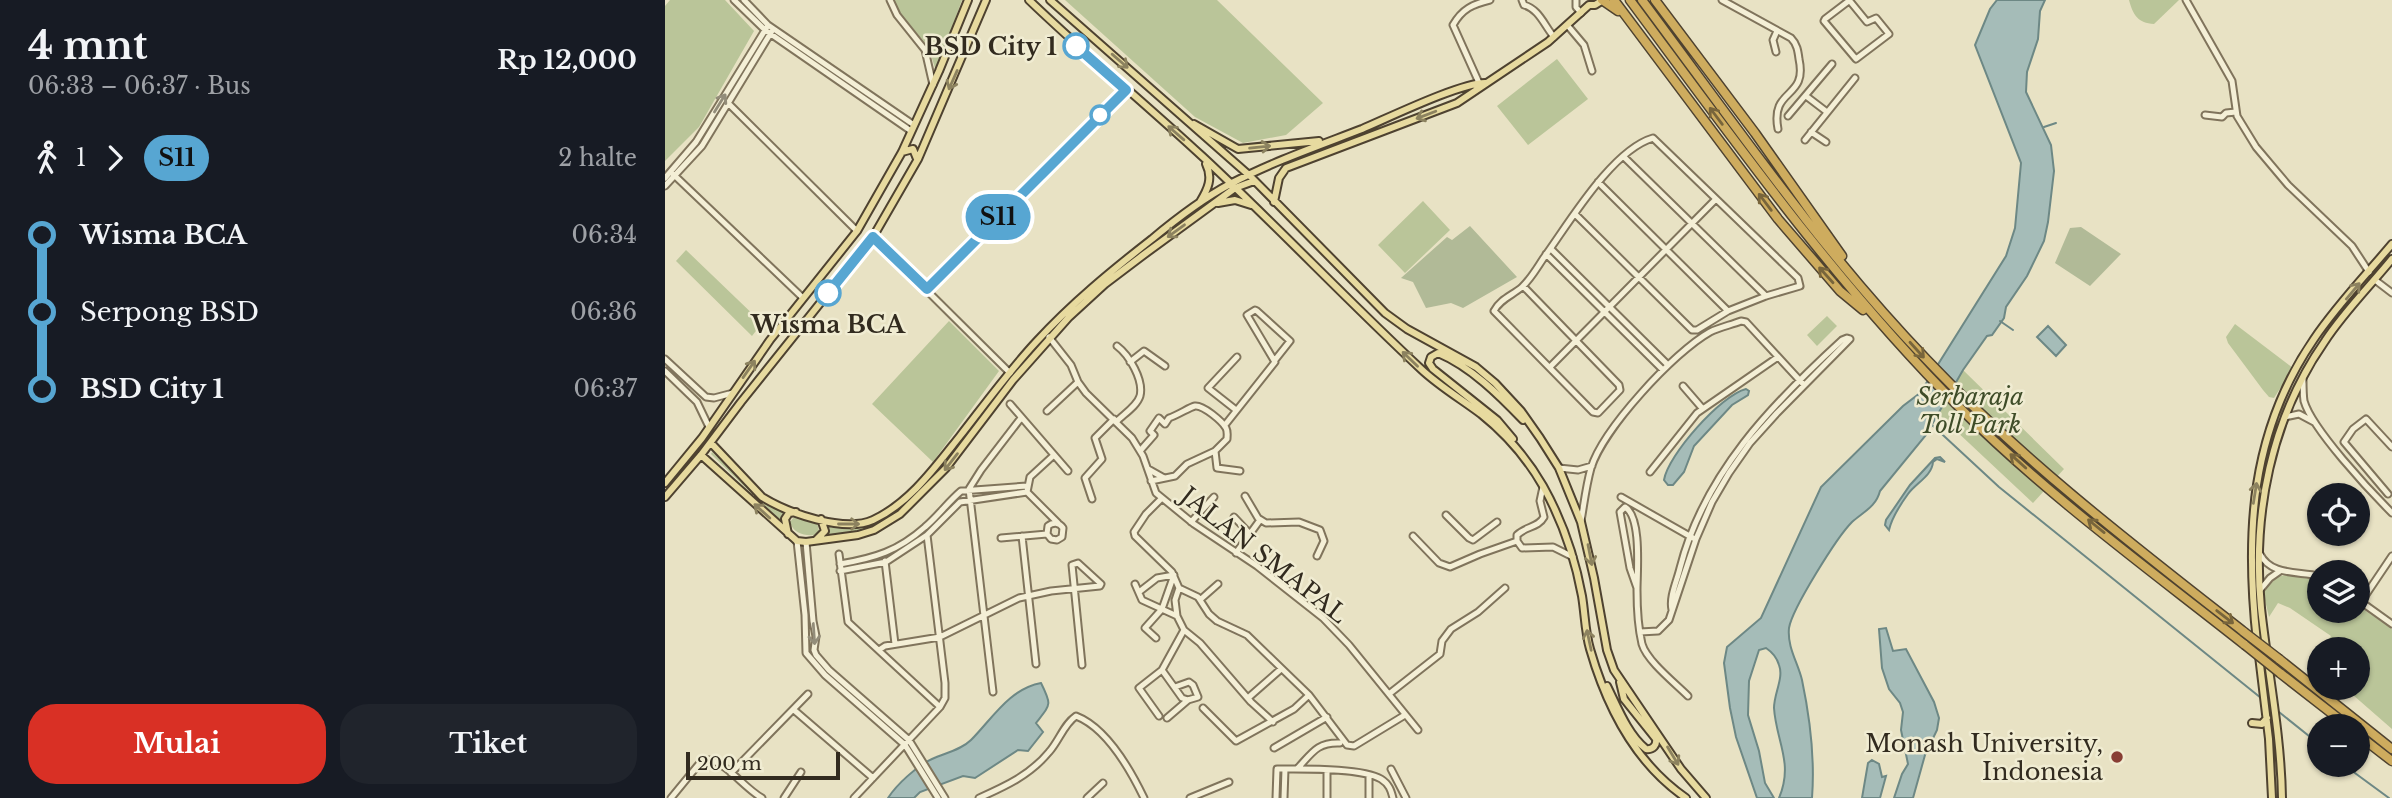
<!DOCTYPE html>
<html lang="id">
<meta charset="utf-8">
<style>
:root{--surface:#171b24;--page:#20242c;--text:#f1f3f6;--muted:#9ea1a6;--accent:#d93025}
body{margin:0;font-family:"Libre Baskerville",serif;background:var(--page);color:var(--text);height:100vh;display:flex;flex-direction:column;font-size:26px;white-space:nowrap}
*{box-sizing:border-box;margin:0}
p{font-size:23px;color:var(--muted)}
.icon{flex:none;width:38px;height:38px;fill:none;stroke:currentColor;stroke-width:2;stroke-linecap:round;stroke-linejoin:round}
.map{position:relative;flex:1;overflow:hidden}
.panel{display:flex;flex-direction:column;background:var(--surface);width:665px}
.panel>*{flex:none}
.badge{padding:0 14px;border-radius:23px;font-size:24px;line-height:46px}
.tools{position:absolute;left:1642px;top:483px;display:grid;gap:14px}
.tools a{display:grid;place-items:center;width:63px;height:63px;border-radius:50%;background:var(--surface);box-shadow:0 2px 5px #0004;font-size:35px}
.scale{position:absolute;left:21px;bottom:18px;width:154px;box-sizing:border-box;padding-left:7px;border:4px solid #322b1f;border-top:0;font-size:19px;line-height:24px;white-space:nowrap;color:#322b1f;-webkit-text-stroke:5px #f0ecd2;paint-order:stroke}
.map>.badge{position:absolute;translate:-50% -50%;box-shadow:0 0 0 4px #fff}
.legs{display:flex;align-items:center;gap:10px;height:77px;padding:0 28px;font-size:23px}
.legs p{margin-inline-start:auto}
.headline{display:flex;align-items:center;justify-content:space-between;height:119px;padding:0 28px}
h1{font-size:38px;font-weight:800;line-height:52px}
.primary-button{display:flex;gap:14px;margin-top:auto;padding:14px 28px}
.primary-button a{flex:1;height:80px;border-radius:28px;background:var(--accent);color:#fff;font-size:28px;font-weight:800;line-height:80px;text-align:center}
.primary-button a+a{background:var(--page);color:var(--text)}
ul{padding:0 28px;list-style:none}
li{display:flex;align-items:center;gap:24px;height:77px;font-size:26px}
li i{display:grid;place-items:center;width:10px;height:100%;margin:0 9px;background:currentColor}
li i::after{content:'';width:18px;height:18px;margin:-9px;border:5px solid;border-radius:50%;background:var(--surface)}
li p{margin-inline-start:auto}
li:first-child i{background:linear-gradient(#0000 50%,currentColor 0)}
li:last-child i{background:linear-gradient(currentColor 50%,#0000 0)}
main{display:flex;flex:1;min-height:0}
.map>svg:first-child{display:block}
.green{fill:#bac599}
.cemetery{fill:#b1ba97}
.water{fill:#a5bcb8;stroke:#6d8885;stroke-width:2}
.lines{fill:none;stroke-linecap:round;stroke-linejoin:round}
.stream{stroke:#6d8885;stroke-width:2}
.minor-casing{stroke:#80745c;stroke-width:9}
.major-casing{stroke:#4e4230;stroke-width:10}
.highway-casing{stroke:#4e4230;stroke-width:11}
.minor{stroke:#f4efd6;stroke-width:5}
.major{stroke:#e7da9f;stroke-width:6}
.highway{stroke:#ceac5e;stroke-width:8}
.highway-bridge-casing{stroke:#4e4230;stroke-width:11;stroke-linecap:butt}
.highway-bridge{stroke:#ceac5e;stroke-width:8}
.oneway{stroke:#8c825f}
.oneway2{stroke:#938d7a}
.oneway3{stroke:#78653b}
.line-1-casing{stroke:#fff;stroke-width:16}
.line-1{stroke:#57a6d2;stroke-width:10}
.stop-1-dot{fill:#fff;stroke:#57a6d2;stroke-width:3.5}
.poi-dot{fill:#883e34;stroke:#f0ecd2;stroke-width:2.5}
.labels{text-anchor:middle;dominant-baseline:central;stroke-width:5;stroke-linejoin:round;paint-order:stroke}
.stop-label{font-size:24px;font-weight:bold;fill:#322b1f;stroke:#f0ecd2;text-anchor:end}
.park-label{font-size:24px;font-style:italic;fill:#3e4c28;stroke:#f0ecd2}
.street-label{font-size:24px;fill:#322b1f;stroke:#f0ecd2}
.poi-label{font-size:24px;fill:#322b1f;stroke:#f0ecd2;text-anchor:end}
</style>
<main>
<section class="panel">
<div class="headline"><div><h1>4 mnt</h1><p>06:33 – 06:37 · Bus</p></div><b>Rp 12,000</b></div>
<div class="legs"><svg class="icon" aria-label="walk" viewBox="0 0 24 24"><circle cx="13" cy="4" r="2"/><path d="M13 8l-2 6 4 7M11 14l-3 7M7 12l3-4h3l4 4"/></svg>1<svg class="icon" aria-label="forward" viewBox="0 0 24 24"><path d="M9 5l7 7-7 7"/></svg><b class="badge" style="background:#57a6d2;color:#111">S11</b><p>2 halte</p></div>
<ul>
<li><i style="color:#57a6d2"></i><b>Wisma BCA</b><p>06:34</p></li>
<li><i style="color:#57a6d2"></i><span>Serpong BSD</span><p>06:36</p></li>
<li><i style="color:#57a6d2"></i><b>BSD City 1</b><p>06:37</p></li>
</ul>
<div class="primary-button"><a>Mulai</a><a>Tiket</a></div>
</section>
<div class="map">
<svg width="1727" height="798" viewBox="0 0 1727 798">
<rect width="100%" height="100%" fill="#e8e2c4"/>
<path class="green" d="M5 0H60L89 31 34 127 0 161V6Z
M229 0H297L271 71 263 46 237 16Z
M400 0H552L658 103 621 135 578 143 530 117Z
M1464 0H1514L1489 24C1473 23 1468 15 1464 0Z
M892 59 923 99 863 145 832 106Z
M758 201 785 230 740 273 713 245Z
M21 250 97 323 87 336 11 261Z
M1162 316 1172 326 1152 346 1142 335Z
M284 321 334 371 268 462 207 404Z
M1570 324 1628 368 1609 398 1604 397 1598 390 1563 343 1561 337Z
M1298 370 1399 469 1368 503 1273 414Z
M47 452 98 500 120 513 116 522 46 454Z
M243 504 244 505C221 519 190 543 162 534L164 524 181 526 233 510Z
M129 517 152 522 154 531 149 535C139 536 128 533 125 522Z
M1624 574 1654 581V611H1692V605L1727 629V729L1680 688H1692V649H1657L1666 636 1625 608 1613 603 1604 617 1598 592 1612 577Z"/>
<path class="cemetery" d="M805 226 852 277 798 308 786 303 761 308 748 282 736 278 782 237 787 240Z
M1416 227 1456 254 1425 286 1390 263 1405 228Z"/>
<path class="water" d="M1332 0H1380L1375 11 1373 39 1362 72 1361 92 1386 145 1389 171 1383 222 1379 241 1362 276 1341 307 1339 318 1327 335 1322 336 1298 370 1261 435 1215 491C1211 507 1198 512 1187 522 1172 537 1127 609 1124 628 1122 647 1133 663 1137 680 1145 718 1150 759 1147 798H1114C1129 763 1111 741 1109 708 1109 693 1119 678 1114 665 1112 658 1107 652 1101 648L1094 650 1084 681 1083 715 1094 751 1100 783 1109 798H1092L1071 737 1065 708 1059 663 1062 647 1096 618 1156 487 1238 406 1255 393 1341 256 1350 228 1356 163 1310 45 1325 9Z
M1383 326 1401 345 1391 356 1372 337Z
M1081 389 1084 391 1083 395 1067 405 1029 446 1019 472 1008 485H1003L999 480C1003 455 1056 395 1081 389Z
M1275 457 1280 462 1272 459 1268 462C1267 476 1251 483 1243 494 1235 505 1227 517 1224 530L1220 525 1221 520 1245 485 1270 458Z
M1221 628 1228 651 1241 649 1269 702 1274 718 1272 730 1260 755 1248 798H1229L1237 774 1243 764 1236 730 1238 712 1235 703 1224 689 1217 668 1214 629Z
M376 683C387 705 386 704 371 723L378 732 363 751 353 750 310 778 298 776 255 792 249 798H223C232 784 252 766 267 759 280 753 296 750 306 740 327 719 344 689 376 683Z
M1207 760 1214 764 1217 777 1221 776 1215 798H1197L1203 763Z"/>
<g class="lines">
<path class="stream" d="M1379 127 1391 123
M1335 321 1348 330
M1266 424 1334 487 1596 698
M1614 712 1654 744
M1679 765 1724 798"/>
<defs>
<path id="minor" d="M69 0 100 30 246 131
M79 0 103 25 249 125
M225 0 232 15 260 50 268 85
M857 0 859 5C874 9 879 25 889 37
M911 0V7L916 13
M1057 0 1126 38C1132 44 1133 51 1134 59 1143 100 1105 87 1113 129
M1184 0 1202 22 1211 18 1224 34 1191 59 1159 21 1160 19 1185 0
M1521 0 1567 81 1572 116 1591 147 1623 185 1687 246 1704 272
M903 26 919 45 927 71
M1111 52 1108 40 1112 31
M815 85 788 25C797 9 808 4 825 0
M1141 96 1162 112
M64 104 192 231
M1540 115 1557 117 1561 113 1571 112
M1123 116 1167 64
M1146 132 1161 142
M1140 140 1190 78
M959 157 1101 296
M8 174 138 298
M0 178 31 142 102 27
M933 182 1063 311
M0 186 37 146 107 31
M208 237 345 373
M886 249 1003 365
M881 254 998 370
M1710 280 1727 293
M858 286 954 385 955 390 933 413 928 412 829 311C835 299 848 295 857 287 866 279 873 266 880 256 904 223 947 150 988 138L1133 278 1135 286 1101 296 1063 311 1032 330H1027L910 214
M262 289 461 90
M384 337 406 365 413 382 421 393 467 438 478 456 491 493 529 524 592 566 658 618 684 645 753 730
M0 359 41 397 49 398 68 393
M465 362 479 351 500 366
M885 367 1051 199
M0 371 32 402 44 427
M1638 379C1638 386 1638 394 1639 401 1647 429 1705 491 1727 513
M1018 386 1037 408
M345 404 403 471
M571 410 543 388 572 357
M382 411 413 382
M1620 417 1634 414 1649 422
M452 421C459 414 472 406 475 396 479 380 464 355 452 346
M560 425 610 362 582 315 590 310 592 311 625 341 610 360
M475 451 489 435 485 431 494 418 500 424 504 418C513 415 525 407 530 406 538 405 557 421 561 428 563 432 562 435 562 439L550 451 522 464 510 476 486 481
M550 451 552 468 575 471
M389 455 365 477 362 492 393 523
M894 468 913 470 927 466
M483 469 499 478
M985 472 1032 413 1113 357
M1723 494 1679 442 1688 429 1701 419 1727 447
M580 496 593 518 601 523 634 522 655 530 659 541 652 556
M956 497 1028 538
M497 498 481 514 469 532 470 536 507 572 514 588 533 597 544 614 552 621 582 635 644 695 682 745 689 746 740 715
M427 499 420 478 437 459 430 438 449 419
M781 515 804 538 808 540 832 522
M569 517 584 533
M916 521C919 504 921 486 926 468 938 429 1009 352 1045 332 1055 327 1066 325 1076 321L1081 322 1139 385
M526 522 549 497
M357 536 371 664
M748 536 774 563 785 567 815 554 852 541
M336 538 382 534 386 539 392 540 397 537 398 528C394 522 388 522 383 526L382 534
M132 541 140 615 141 653 160 675 240 745 273 798
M852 541V535C861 526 873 528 879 517L875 501 878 487
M852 541 857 548 888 547 908 557
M141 542 148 621 151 636 149 650 151 655 164 670 244 740 280 798
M571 553 595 520
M174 554 183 622 275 707
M1595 554C1606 576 1633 571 1654 576
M220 561 230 644
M175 564C210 558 233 551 260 527 273 516 283 502 296 491L362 486
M175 571 221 562 262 535 295 502 362 492
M470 584 477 600 512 616 519 630 535 643 586 702 608 722
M972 588 965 568 955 512 960 507C977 517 972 572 972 590 972 607 973 627 977 644 982 661 1010 683 1023 696
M1595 590 1605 578 1615 571
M474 592 492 578 509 575 497 609 480 628 491 638
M536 599 553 584
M1692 599 1727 624
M1696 602 1727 556
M1007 610C1004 597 1012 581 1015 568 1039 474 1107 404 1177 340L1182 338 1185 339
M512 616 510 600 514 588
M975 632 993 631 1004 620 1031 539 1047 502 1064 473 1085 443 1112 413 1185 339
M214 650 220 646 275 637 354 598 386 591 435 586 436 584 413 563 407 565 417 665
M497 670 519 630
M328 692 304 489 316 470 356 418
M724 694 775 654 777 641 786 629 813 612 840 588
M583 698 616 669
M538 708 571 741 629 709 644 695
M129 710 208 778
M494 716 474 688 497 670 517 698 523 700 533 697 528 685 524 682 510 687
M502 718 523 700
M609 748 662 717
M632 769C647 753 652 742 675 743
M726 769 741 798
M662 770V798
M66 773 143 694
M6 798 34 764 44 760C62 763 79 788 97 798
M119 798 136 772
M189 798 275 707 280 698V683L262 535
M314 798C341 786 365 775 384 752 394 741 399 724 411 716 442 728 465 769 479 798
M422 798 438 783
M525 798 564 782
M611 798 612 769H620C642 769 698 768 716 779 724 784 726 790 728 798
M619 798 620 769
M704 798V775"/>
<path id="major" d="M364 0C420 54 481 104 538 157 612 226 682 300 756 369 774 386 796 399 816 414 841 434 862 458 878 486 897 520 910 558 917 596 920 614 920 632 925 649 942 708 970 763 1021 798
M385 0 585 176 720 313 742 329 811 367 830 383 856 411 875 438 894 468 916 522 929 578 942 650 949 670 1016 769 1041 798
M529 124 573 149 654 141
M237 152 248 149 252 159
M535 202C543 189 548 178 541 164
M609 202 614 178 621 168 792 103 883 42 924 5H930L938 0
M553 203 570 200 586 205
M848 439 832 420 768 369 764 363 766 357 773 353C806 367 834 395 858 420
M46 443 97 497C123 513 179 533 208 520 245 503 271 466 295 436 320 404 344 371 372 341 407 303 446 271 487 239 511 219 537 199 565 184 607 162 653 146 697 129 723 118 797 82 821 83
M36 455 132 541 141 542 193 535 209 530 235 514 281 468 348 380 404 317 440 284 477 256 570 188 589 181
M0 483 37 438 105 340 192 231 237 152 274 71 303 0
M0 497 36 455 76 402 208 237 253 159 321 0
M123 534 120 519 124 513 131 512
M151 540 160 531 156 519
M1592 642C1580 534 1585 432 1649 339 1672 305 1701 275 1727 244
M1594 656 1604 739 1607 798
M942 686C952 706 963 735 981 749 988 750 992 745 991 739L959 699 955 682
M1587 723 1597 724 1602 718
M1617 798C1616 734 1603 672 1596 608 1587 515 1606 418 1660 341 1679 312 1705 286 1727 259"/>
<path id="highway" d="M937 0 953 11
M949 0 1113 219 1175 291 1198 310
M965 0C1069 140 1171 284 1295 408 1382 495 1484 569 1580 645
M977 0C1068 122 1156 250 1262 360 1358 461 1469 546 1579 632
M990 0 1090 133 1177 256
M1614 659 1727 749
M1615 673 1683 726
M1692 734 1727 761"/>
</defs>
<use href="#minor" class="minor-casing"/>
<use href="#major" class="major-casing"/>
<use href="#highway" class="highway-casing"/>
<use href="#minor" class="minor"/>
<use href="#major" class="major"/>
<use href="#highway" class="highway"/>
<defs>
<path id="highway-bridge" d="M1579 632 1614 659
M1580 645 1615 673"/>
</defs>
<use href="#highway-bridge" class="highway-bridge-casing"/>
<use href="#highway-bridge" class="highway-bridge"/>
</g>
<defs><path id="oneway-shaft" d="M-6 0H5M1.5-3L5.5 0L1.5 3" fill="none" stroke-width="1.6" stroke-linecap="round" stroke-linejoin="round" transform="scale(1.75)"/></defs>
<g class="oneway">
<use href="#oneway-shaft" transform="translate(455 61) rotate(41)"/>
<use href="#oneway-shaft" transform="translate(288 80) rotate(114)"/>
<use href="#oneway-shaft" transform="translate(761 115) rotate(159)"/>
<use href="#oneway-shaft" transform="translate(511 133) rotate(-139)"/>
<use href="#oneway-shaft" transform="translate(595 147) rotate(-6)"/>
<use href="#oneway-shaft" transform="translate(511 231) rotate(144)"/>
<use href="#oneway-shaft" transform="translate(1688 291) rotate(-50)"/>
<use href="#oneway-shaft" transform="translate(745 359) rotate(-136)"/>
<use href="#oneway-shaft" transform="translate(84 369) rotate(-55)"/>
<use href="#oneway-shaft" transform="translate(286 462) rotate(128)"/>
<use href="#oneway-shaft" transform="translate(1590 493) rotate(-81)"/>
<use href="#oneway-shaft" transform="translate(97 511) rotate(-138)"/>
<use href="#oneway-shaft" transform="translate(184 524)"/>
<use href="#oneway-shaft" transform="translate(925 555) rotate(79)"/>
<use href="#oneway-shaft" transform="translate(924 640) rotate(-102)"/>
<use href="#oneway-shaft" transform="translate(1008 756) rotate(59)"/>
</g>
<g class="oneway2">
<use href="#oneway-shaft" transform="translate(55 103) rotate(-58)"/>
<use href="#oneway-shaft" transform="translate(149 634) rotate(86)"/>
</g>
<g class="oneway3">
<use href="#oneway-shaft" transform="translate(1051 116) rotate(-127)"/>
<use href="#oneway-shaft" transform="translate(1100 202) rotate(-127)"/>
<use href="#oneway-shaft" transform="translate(1161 275) rotate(-132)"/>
<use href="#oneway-shaft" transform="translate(1252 350) rotate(48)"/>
<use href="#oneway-shaft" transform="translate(1353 461) rotate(-138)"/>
<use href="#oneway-shaft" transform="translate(1431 526) rotate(-141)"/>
<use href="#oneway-shaft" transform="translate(1560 617) rotate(38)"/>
</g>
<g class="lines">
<defs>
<path id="line-1" d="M163 293 208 237 262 289 461 90 411 46"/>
</defs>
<use href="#line-1" class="line-1-casing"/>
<use href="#line-1" class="line-1"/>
</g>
<g class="stop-1-dot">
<circle cx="411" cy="46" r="12"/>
<circle cx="435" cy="115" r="9"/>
<circle cx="163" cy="293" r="12"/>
</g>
<circle class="poi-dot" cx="1452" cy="757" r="7"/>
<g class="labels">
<g class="stop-label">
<text x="392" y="46">BSD City 1</text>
<text x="163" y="324" text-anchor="middle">Wisma BCA</text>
</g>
<g class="park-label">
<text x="1305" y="396">Serbaraja<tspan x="1305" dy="28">Toll Park</tspan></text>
</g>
<g class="street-label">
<text transform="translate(599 555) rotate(38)">JALAN SMAPAL</text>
</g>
<g class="poi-label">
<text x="1438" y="743">Monash University,<tspan x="1438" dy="28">Indonesia</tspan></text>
</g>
</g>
</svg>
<div class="tools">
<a><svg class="icon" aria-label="locate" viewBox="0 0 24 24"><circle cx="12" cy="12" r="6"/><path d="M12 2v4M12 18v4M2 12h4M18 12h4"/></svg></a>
<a><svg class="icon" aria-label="layers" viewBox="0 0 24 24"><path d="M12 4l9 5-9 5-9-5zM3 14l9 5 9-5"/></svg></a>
<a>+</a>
<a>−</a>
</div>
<div class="scale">200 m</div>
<b class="badge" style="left:333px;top:217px;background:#57a6d2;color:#111">S11</b>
</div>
</main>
